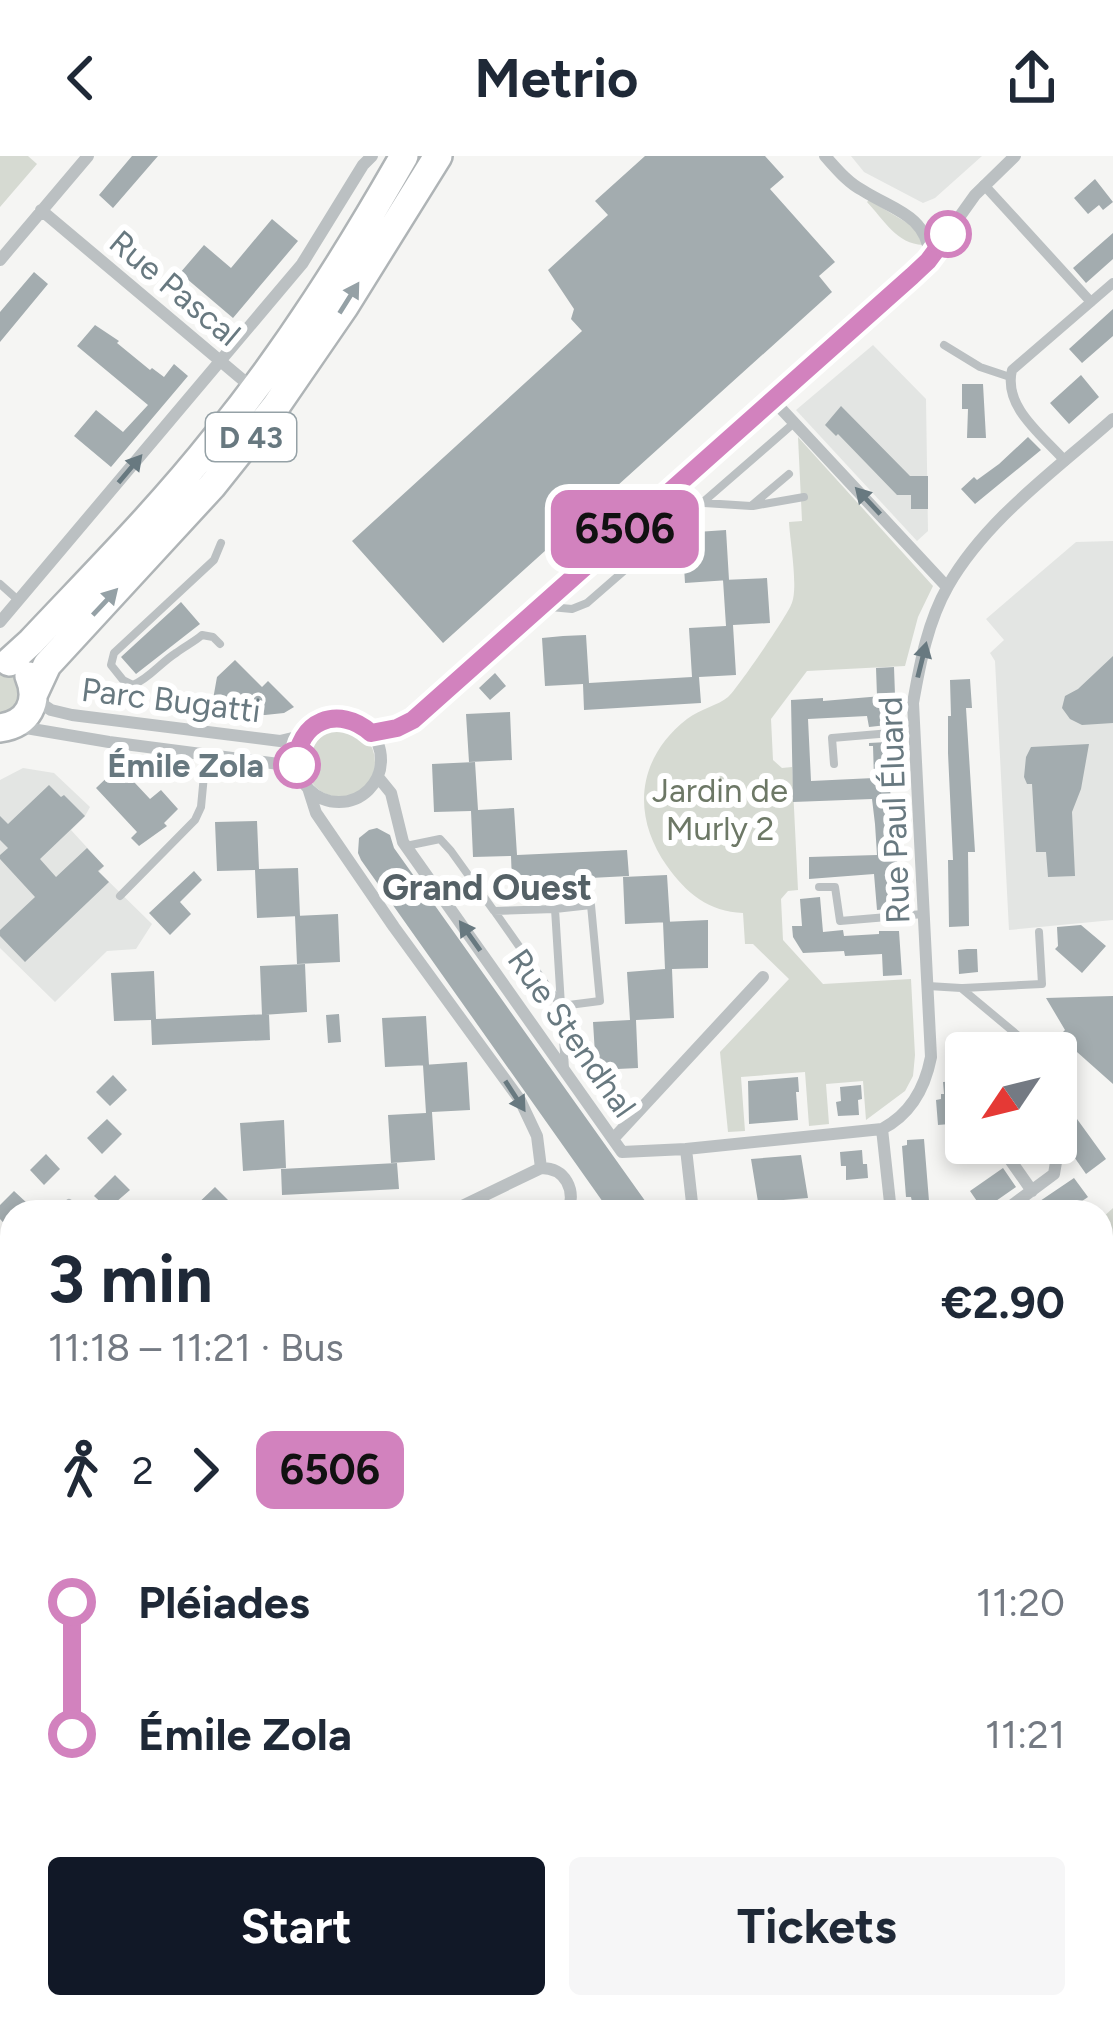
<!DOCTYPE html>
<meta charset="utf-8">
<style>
:root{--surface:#fff;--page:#f6f6f7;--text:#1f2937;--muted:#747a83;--accent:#111827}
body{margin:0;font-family:Figtree,sans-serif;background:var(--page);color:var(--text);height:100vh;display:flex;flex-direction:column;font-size:45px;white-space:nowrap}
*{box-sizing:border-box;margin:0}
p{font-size:39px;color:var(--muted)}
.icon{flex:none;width:66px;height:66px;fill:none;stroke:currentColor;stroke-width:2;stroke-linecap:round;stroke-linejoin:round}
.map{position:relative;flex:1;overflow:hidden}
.details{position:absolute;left:0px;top:1044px;width:1113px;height:819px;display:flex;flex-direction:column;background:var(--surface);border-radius:36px 36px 0 0;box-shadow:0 6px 18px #0003}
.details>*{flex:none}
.badge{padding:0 24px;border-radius:18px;font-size:42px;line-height:78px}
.needle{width:78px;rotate:235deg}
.tools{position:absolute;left:945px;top:876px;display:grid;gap:24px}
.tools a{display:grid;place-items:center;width:132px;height:132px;border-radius:12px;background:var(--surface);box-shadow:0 6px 18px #0003;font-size:60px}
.map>.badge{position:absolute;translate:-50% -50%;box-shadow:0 0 0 6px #fff}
.legs{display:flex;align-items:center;gap:18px;height:132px;padding:0 48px;font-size:39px}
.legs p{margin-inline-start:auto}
.headline{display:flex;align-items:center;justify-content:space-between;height:204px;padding:0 48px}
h1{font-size:66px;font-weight:700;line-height:90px}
.cta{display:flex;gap:24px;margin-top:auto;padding:24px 48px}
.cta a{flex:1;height:138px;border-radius:12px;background:var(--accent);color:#fff;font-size:48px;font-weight:700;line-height:138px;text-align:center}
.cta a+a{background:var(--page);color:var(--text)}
ul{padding:0 48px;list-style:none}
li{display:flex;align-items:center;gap:42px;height:132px;font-size:45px}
li i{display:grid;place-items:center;width:18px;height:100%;margin:0 15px;background:currentColor}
li i::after{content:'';width:30px;height:30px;margin:-15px;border:9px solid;border-radius:50%;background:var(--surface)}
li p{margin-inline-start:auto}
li:first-child i{background:linear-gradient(#0000 50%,currentColor 0)}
li:last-child i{background:linear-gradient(currentColor 50%,#0000 0)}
header{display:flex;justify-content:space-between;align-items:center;height:156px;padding:0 48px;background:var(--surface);font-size:54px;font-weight:700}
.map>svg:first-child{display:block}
.built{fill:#e3e5e3}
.green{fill:#d6dad2}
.building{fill:#a3acaf}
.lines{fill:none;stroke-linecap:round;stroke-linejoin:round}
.primary-casing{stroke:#afb4b6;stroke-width:32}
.service{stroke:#bbc0c2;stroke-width:8}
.pedestrian{stroke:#bbc0c2;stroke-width:10}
.minor{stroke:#bbc0c2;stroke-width:12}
.primary{stroke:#fff;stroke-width:27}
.oneway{fill:#95a1a6}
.oneway2{fill:#687980}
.line-1-casing{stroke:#fff;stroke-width:27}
.line-1{stroke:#d282be;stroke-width:18}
.stop-1-dot{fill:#fff;stroke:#d282be;stroke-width:6}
.labels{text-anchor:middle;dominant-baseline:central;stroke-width:12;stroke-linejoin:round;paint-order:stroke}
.shield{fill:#fff;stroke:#95a1a6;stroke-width:3}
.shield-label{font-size:30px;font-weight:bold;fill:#687980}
.street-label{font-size:33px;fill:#687980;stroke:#fff}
.stop-label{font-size:33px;font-weight:bold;fill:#687980;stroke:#fff;text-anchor:end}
.park-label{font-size:33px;fill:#6d7866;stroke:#fff}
.neighbourhood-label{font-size:36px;font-weight:bold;fill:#556166;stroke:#fff}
</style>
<header><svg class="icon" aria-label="back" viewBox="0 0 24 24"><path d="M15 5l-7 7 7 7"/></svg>Metrio<svg class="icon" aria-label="share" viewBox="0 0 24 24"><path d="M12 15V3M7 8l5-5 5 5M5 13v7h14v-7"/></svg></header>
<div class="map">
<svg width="1113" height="1861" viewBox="0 0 1113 1861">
<rect width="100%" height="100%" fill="#f5f5f3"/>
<path class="built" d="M851 0H982L935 42 923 47 864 16Z
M873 189 926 243 928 375 917 385 796 254Z
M1113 385V764L1009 774 995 505 990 497 1004 484 986 463 1076 386Z
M23 612 54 617 90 651 85 660 71 674 104 710 99 716 152 768 136 793 107 795 55 846 0 792V624Z
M1113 1196V1861H771L776 1851H1101V1220Z"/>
<path class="green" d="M0 0H28L37 8 0 51Z
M869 44 914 71 923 89C897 88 884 64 867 46Z
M798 281 933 430 918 461 905 510 807 515 771 563 773 604 782 612 792 611 798 734 788 735 781 743 783 784 823 828 911 823 915 899 913 920 905 935 866 964 863 925 826 928 829 968 809 970 805 916 741 921 745 975 728 976 720 896 789 823 753 788H745L743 757C709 756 686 737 667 710 631 659 637 602 687 563 700 553 719 549 728 541 735 536 787 460 791 449 799 434 790 386 789 366L802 365Z
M0 515C19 517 20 530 23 546L0 563Z
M305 606a35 35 0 1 1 70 0a35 35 0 1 1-70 0Z
M1113 1052V1186L1101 1208V1063Z
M0 1764 12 1777V1851H283L289 1861H0Z
M477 1851H772L767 1861H512Z"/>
<path class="building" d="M132 0H158L113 52 99 39Z
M645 0H765L784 21 770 33 835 106 819 120 832 136 443 487 352 385 582 175 571 163 574 153 548 114 608 59 595 45Z
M1095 23 1113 46 1103 54 1099 49 1088 58 1074 42Z
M272 63 298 85 233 162 180 117 204 89 231 112Z
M1113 77V103L1086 127 1073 112Z
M34 116 48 128 0 186V156Z
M1113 153V180L1082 207 1069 193Z
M95 169 119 185 117 187 150 214 152 212 164 221 174 208 188 220 111 311 74 280 96 254 123 276 148 249 77 190Z
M1081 219 1099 241 1069 268 1050 247Z
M962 228H983L986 282H967L968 253H962Z
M841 250 910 320H928V353H911V339H897L838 278 836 280 825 269Z
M1028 281 1041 294 975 348 961 333 974 321 977 324 999 308Z
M726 374 729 424 685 427 682 377Z
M767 422 770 467 733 469 736 519 699 521 701 547 584 554 583 528 545 530 542 482 563 480 586 479 589 527 692 521 689 472 726 470 723 424Z
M181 446 200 468 136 518 121 501Z
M1113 500V567L1082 569 1070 563 1062 552 1065 540 1078 533Z
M235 504 262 531 268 525 294 551 284 557 265 559 245 558 212 549 217 521Z
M894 511 895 539 885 540 887 569 869 571 867 560 808 563 811 625 874 622 873 590H869V587L888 586 892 588 895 633H890L899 724 898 752 877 754 874 718 809 723V701L877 699 875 668 872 643 793 646 791 544 823 542V545L882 540H877L876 512Z
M495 517 506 530 490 544 479 532Z
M970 523 972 552H966L975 696H968L969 770 949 771 948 704H953L948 597V560H951L950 524Z
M510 556 512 604 469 606 466 558Z
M1089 588 1081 633 1072 656 1075 720 1048 721 1046 696H1036L1032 628H1027L1024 621 1026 601 1031 591Z
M475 606 478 654 514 652 517 699 627 694 629 720 512 726 511 700 473 701 471 655 434 656 432 608Z
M119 610 150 643 161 634 178 653 164 667 167 670 139 690 131 682 137 676 96 632Z
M49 629 61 641 64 639 85 660 40 703 56 721 87 692 104 710 98 715 109 726 25 806 0 780V774L35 741 0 703V699L8 692 0 684V660L8 668Z
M257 665 259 713 298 712 300 760 257 762 255 714 217 715 215 666Z
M377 672 390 679 394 692 653 1056H610L361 704 358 697 359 682 369 674Z
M194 715 202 724 180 746 191 758 170 779 149 757Z
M667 719 670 766 625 768 623 721Z
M820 741 823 776 843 774 844 780 879 778V775H899L902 819 883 820 882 798 845 800 844 795 803 797 793 781 792 770H802L800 743Z
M338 758 340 806 297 808 295 760Z
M708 764V812L672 813 674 862 636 864 638 912 596 914 593 866 630 864 627 816 665 813 663 766Z
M1081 769 1106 790 1082 817 1055 793 1058 790 1057 771Z
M967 793H977L978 816 959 818 958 794Z
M305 808 307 856 262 859 260 810Z
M154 815 156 863 269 858 270 884 152 889 151 864 114 865 111 817Z
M1113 840V928L1059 880 1065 874 1046 842Z
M339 858 341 886 328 887 326 859Z
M426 860 429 909 385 911 382 862Z
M467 906 470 954 432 956 435 1004 391 1007 388 959 426 957 423 909Z
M113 919 127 934 110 950 96 936Z
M798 921 799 936H796L798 964 749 968 748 925Z
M960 925 962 967 938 969 936 944 941 943V938H944L943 926Z
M861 929 862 943 858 944 859 959 838 960 836 946 841 945 840 931Z
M1056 934 1106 1003 1086 1018 1070 995 1075 991 1056 966Z
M107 963 122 978 102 998 87 982Z
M284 964 286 1012 243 1015 240 967Z
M924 983 929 1045 912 1046 911 1041H906L902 990 907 989V984Z
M862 994 863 1008H867L868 1022 846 1024V1010H841L840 996Z
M46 998 60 1013 44 1029 30 1014Z
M801 999 808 1042 758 1046 751 1003Z
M397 1007 399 1033 282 1039 281 1013Z
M1003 1012 1016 1031 983 1054 970 1035Z
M115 1019 130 1034 108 1053 94 1040Z
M1074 1022 1088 1041 1066 1056H1048L1040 1045Z
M215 1031 240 1056H189Z
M14 1035 28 1048 20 1056H12V1076L0 1063V1049Z
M12 1149V1183L0 1194V1161Z
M12 1275V1324L0 1298V1280Z
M1101 1456 1113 1462V1799L1101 1793Z"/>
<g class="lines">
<defs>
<path id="primary" d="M9 506 31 486C94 419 159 354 216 282 288 194 348 98 404 0
M34 537 47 509 212 330 276 250 344 151 438 0
M0 572C28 568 40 546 29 520"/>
</defs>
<use href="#primary" class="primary-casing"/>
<path class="service" d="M944 189 980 211 1010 221
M704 347 751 350 789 318
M753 350 804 341
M0 428 18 444
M540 450 572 453 587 447 794 267
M220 488 213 481 202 479C194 486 185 490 176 497 160 507 150 522 133 529L123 524 111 509 114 497 214 404 221 387
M834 608 832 582 914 575
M406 690 440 683 451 695 494 755 555 753 565 913
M819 731H835L840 765 923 758
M120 740 195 664 201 651 206 598
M495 756 561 850 600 845 591 749 555 753
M928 830 961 832 1039 897
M963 832 1042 828 1039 776
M69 1047 77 1056
M1101 1256 1113 1232
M1101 1387 1113 1393
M1062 1851 1082 1861
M793 1861 798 1851"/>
<path class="pedestrian" d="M984 29 1091 146
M1065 305C1042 279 1003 251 1012 214L1113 127"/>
<path class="minor" d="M825 0C836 12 847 26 862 34 893 54 925 58 930 99
M41 54 256 235
M0 104 88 0
M772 243 947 431
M0 466 302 108 363 9 372 0
M36 544 51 554 72 559 280 585 305 579
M297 604a42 42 0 1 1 84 0a42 42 0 1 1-84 0Z
M20 571 109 586 279 608 297 614
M371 577 397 572 413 564 912 120 928 105 975 39 1015 0
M378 621 391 637 403 686 622 996 686 993 882 973C911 958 925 932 931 901L913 547C920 507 928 465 948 430 987 362 1056 314 1113 263
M309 635 316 657 394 771 520 944 537 980 541 1012C566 1012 576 1034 568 1056
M882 973 891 1056
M613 983 763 821
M1016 987 1004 995 1032 1035
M686 993 693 1056
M450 1056 541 1012
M1003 1056 1054 1018 1056 1006 1043 987
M0 1247 12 1243
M0 1339 12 1357
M0 1442 12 1434
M0 1499 12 1494
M420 1851 454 1861"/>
<use href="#primary" class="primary"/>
</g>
<defs><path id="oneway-solid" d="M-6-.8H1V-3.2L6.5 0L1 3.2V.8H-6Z" transform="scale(3)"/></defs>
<g class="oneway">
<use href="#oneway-solid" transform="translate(349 142) rotate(-58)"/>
<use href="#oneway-solid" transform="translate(105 446) rotate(-47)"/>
</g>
<g class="oneway2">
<use href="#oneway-solid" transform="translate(130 313) rotate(-50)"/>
<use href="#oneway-solid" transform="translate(868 345) rotate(-133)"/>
<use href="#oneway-solid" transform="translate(922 504) rotate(-76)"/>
<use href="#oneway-solid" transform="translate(470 780) rotate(-125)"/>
<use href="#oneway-solid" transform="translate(515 940) rotate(57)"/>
</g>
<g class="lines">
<defs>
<path id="line-1" d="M297 609C296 565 339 548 371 577L397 572 413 564 912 120 928 105 948 78"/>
</defs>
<use href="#line-1" class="line-1-casing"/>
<use href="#line-1" class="line-1"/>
</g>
<g class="stop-1-dot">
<circle cx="948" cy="78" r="21"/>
<circle cx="297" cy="609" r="21"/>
</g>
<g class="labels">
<rect class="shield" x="206" y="257" width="90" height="48" rx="9"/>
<g class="shield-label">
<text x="251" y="281">D 43</text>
</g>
<g class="street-label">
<text transform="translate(175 132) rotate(40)">Rue Pascal</text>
<text transform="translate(171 544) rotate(7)">Parc Bugatti</text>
<text transform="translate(894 654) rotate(-92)">Rue Paul Éluard</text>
<text transform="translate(572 877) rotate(55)">Rue Stendhal</text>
</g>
<g class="stop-label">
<text x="264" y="609">Émile Zola</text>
</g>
<g class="park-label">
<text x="720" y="634">Jardin de<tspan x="720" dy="38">Murly 2</tspan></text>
</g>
<g class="neighbourhood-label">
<text x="487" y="731">Grand Ouest</text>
</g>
</g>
</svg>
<div class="tools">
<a><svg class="needle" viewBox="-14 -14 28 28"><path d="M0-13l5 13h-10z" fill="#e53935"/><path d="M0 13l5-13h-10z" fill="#747a83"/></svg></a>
</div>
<b class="badge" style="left:625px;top:373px;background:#d282be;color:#111">6506</b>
<section class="details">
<div class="headline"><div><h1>3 min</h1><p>11:18 – 11:21 · Bus</p></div><b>€2.90</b></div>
<div class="legs"><svg class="icon" aria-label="walk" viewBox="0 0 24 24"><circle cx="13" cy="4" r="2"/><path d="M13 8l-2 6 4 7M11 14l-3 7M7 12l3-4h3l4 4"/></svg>2<svg class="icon" aria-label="forward" viewBox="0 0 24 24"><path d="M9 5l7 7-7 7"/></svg><b class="badge" style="background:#d282be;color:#111">6506</b></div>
<ul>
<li><i style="color:#d282be"></i><b>Pléiades</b><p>11:20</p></li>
<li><i style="color:#d282be"></i><b>Émile Zola</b><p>11:21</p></li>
</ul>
<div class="cta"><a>Start</a><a>Tickets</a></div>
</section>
</div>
